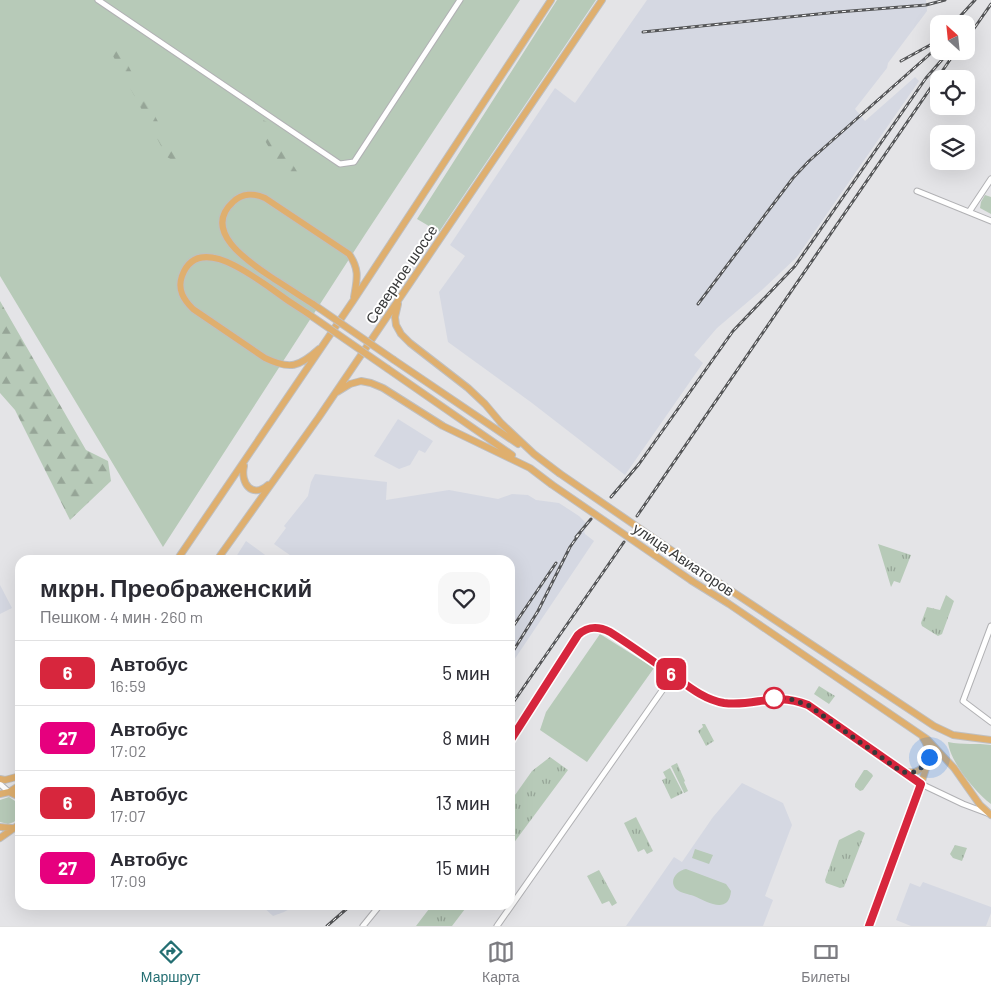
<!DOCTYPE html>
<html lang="ru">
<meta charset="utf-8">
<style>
:root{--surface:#fff;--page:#f7f7f7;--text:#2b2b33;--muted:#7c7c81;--line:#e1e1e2;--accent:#236e72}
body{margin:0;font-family:Barlow,sans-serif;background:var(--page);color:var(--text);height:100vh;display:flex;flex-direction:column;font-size:19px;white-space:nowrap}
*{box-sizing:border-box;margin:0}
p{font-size:16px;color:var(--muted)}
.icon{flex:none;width:28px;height:28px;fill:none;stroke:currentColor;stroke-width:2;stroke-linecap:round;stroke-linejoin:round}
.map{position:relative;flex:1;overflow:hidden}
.side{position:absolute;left:15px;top:555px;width:500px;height:355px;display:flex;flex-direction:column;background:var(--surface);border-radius:15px;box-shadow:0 5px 20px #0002}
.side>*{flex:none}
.badge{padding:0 10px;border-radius:8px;font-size:18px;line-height:32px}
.needle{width:32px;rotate:333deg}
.fabs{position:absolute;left:930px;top:15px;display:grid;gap:10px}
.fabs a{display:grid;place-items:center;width:45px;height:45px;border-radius:10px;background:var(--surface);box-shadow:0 5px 20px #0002;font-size:25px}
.you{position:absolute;width:25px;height:25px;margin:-12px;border:4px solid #fff;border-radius:50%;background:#1a73e8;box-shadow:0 0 0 8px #1a73e833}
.map>.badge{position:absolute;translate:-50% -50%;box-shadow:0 0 0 2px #fff}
.round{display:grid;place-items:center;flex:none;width:52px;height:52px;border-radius:15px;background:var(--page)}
.overview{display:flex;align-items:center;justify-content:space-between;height:85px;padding:0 25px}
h1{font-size:24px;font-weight:700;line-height:38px}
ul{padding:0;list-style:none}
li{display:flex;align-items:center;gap:15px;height:65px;padding:0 25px;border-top:1px solid var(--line)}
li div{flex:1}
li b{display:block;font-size:19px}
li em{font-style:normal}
li .badge{min-width:55px;font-weight:700;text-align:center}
.menu{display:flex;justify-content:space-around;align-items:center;height:70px;border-top:1px solid var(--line);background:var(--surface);font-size:14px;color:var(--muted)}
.menu a{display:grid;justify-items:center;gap:2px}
.menu .current{color:var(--accent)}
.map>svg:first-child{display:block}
.built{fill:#d5d8e2}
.green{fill:#b7cab8}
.forest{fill:url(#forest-firs)}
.park{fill:url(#park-tufts)}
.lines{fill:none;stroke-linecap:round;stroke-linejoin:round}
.minor-casing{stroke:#b1b1b4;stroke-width:7}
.major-casing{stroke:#bfbfc0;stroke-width:8}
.minor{stroke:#fff;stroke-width:5}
.major{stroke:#dfaf6e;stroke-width:6}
.rail-casing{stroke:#555658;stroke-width:3}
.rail{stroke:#fff;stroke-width:1;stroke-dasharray:4;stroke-linecap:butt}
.major-bridge-casing{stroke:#bfbfc0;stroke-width:8;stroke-linecap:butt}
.major-bridge{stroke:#dfaf6e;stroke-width:6}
.line-casing{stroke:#fff;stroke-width:11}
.line{stroke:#d7263d;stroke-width:8}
.walk{stroke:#373839;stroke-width:5;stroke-dasharray:0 9}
.stop-dot{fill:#fff;stroke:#d7263d;stroke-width:2.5}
.labels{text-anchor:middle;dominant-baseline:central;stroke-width:4;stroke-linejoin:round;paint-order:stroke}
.street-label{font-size:15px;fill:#373839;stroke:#fff}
</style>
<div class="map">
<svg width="991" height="926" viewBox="0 0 991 926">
<defs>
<pattern id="forest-firs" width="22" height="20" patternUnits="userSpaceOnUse" patternTransform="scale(1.25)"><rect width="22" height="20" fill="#b7cab8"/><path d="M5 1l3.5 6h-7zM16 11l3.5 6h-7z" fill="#96a597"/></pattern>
<pattern id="park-tufts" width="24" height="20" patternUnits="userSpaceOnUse" patternTransform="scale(1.25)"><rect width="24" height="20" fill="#b7cab8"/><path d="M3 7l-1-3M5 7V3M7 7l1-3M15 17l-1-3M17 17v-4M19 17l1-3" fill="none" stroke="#96a597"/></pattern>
</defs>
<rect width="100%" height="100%" fill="#e4e4e7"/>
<path class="built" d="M647 0H926L927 11 888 63 887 68 855 109 865 121 915 77 919 81 797 257 763 289 717 328 694 355 703 363 625 475 532 403 448 342 439 292 465 256 450 245 555 88 575 103Z
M398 419 433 441 425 453 419 450 410 465 399 469 374 456Z
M315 474 387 482 386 500 449 490 498 499 512 494 528 495 536 500 559 503 579 516 588 525 584 531 585 534 594 541 510 666V560H297L274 544 286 528 284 526 308 496 311 482Z
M246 541 272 560H234Z
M0 585 12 608 0 614Z
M742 783 783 803 792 825 765 896 773 900 763 926H626L674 857 682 862 713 817Z
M923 882 991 907V913L986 926H911L896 920 910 883 920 887Z
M261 905H297L284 912 273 916Z"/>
<path class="green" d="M0 0H520L366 233 163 547 0 276Z
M557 0H596L439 232 417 219Z
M985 195 991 197V214L980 208 981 202Z
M600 634 654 668 587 762 540 730 546 712Z
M948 742C963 745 977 743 991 745V804C976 793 950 762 948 742Z
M864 770H867L872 774 873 776 863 790 860 791 855 787V784Z
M9 797 18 803 20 814 14 822 8 824 0 822V800Z
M695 849 713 855 709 864 692 858Z
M686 869 726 884 731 891C729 915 707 902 694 896 689 894 680 893 676 889 668 880 678 870 686 869Z"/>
<path class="forest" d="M105 22 181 165 167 157 97 26Z
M249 113 267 122 304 183 289 182Z
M0 301 86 450 108 461 111 481 70 520 15 410 0 393Z"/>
<path class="park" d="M878 544 911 555 900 583 894 581 891 587Z
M946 595 954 601 942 634 938 636 922 626 921 623 927 607 940 610Z
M819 686 835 696 829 704 814 694Z
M702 724H705L714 741 706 746 698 731 703 727Z
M550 757 568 770 510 848V802L532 771Z
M677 763 685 781 684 782 688 791 684 793 671 766Z
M670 768 683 793 671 799 662 780 666 778 663 772Z
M636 817 653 851 647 854 644 849 638 852 624 823Z
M859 830 865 833 844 887 840 888 826 883 825 880 839 840Z
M955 845 967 848 962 861 953 858 950 854Z
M599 870 617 903 612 906 609 901 602 904 587 876Z
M432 905H468L452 926H416Z"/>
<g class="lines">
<defs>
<path id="minor" d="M98 0 340 164 354 162 460 0
M917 191 991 221
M969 212 991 179
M991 626 963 701 991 722
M510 741 578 635C584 629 590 626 598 628 611 630 621 639 631 646 655 662 679 683 704 696 729 710 755 698 782 698 792 698 800 702 808 705L921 784 963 804 987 813
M0 784 9 792
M363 926 380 905
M497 926 673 675
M869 926 921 784"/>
<path id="major" d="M313 304C300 296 287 287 274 279 252 264 200 232 233 202 242 193 254 193 265 198L349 254C360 270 357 279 354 297
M398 304 395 317 396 325 401 334 410 343 468 388 485 404 501 423 534 454 559 473
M307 313C294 305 281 296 269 287 248 273 197 234 182 276 177 290 184 300 193 309L265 358C290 370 299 367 319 349
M394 360 518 444
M388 369 512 455
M337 392 350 384 361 381 371 383 383 388 443 426 530 468 551 484
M244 466C240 483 252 499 268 485
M177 560 353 301 551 0
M217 560 319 417 602 0
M700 570 934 726 953 735 991 740
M692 581 729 604 927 739 954 768 980 805 991 815
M902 772C913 773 920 773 926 762
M0 779 5 780 20 776
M921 784C926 767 934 754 923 738
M9 792 20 785
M0 794 9 792 20 797
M0 827 12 828
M0 838 20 824"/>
</defs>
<use href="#minor" class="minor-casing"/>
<use href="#major" class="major-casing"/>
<use href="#minor" class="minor"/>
<use href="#major" class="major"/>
<defs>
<path id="rail" d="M953 24 975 0
M643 32 838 12 926 5 945 0
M966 40 991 4
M901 61 932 44 939 37
M698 304 793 178 809 161 939 46
M611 497 639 464 733 331 795 266 926 78 947 54
M637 516 956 51
M576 537 591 519
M510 631 556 563
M510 656 538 611 570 547 580 533
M510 707 624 542
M327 926 351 905"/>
</defs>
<use href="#rail" class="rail-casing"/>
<use href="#rail" class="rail"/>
<defs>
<path id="major-bridge" d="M313 304 394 360
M307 313 388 369
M559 473 700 570
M551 484 692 581"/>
</defs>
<use href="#major-bridge" class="major-bridge-casing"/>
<use href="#major-bridge" class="major-bridge"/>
</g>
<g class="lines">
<defs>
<path id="line" d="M510 741 578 635C588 626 598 626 610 632 632 646 653 661 674 676 689 687 705 700 724 703 757 707 773 691 808 705L921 784 869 926"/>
</defs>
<use href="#line" class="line-casing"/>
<use href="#line" class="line"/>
<path class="walk" d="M774 698 790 699 808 705 902 772C917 774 921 770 929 757"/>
</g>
<circle class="stop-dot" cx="774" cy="698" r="10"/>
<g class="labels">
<g class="street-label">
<text transform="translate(401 274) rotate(-56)">Северное шоссе</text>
<text transform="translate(684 559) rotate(34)">улица Авиаторов</text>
</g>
</g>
</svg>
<div class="fabs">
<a><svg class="needle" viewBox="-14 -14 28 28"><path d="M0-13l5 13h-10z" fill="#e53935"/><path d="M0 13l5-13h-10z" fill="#7c7c81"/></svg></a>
<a><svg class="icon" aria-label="locate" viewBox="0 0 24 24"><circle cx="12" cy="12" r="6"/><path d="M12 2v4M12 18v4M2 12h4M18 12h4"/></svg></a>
<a><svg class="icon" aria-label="layers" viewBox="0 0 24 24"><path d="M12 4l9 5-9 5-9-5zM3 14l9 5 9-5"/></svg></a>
</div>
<div class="you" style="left:929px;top:757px"></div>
<b class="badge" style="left:671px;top:674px;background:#d7263d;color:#fff">6</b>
<section class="side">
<div class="overview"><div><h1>мкрн. Преображенский</h1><p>Пешком · 4 мин · 260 m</p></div><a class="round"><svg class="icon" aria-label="heart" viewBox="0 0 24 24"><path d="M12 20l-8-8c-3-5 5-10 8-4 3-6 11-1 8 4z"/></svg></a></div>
<ul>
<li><span class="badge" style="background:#d7263d;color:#fff">6</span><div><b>Автобус</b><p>16:59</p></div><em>5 мин</em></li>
<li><span class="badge" style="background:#e6007e;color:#fff">27</span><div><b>Автобус</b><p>17:02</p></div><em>8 мин</em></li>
<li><span class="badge" style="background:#d7263d;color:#fff">6</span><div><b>Автобус</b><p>17:07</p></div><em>13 мин</em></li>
<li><span class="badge" style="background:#e6007e;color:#fff">27</span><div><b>Автобус</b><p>17:09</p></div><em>15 мин</em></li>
</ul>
</section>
</div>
<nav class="menu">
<a class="current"><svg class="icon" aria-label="directions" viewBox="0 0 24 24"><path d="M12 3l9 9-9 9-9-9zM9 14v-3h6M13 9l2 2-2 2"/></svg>Маршрут</a>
<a><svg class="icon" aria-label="map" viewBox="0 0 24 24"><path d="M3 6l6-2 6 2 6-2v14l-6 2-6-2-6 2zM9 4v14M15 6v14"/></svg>Карта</a>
<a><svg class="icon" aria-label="tickets" viewBox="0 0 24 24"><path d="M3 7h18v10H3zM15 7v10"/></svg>Билеты</a>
</nav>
